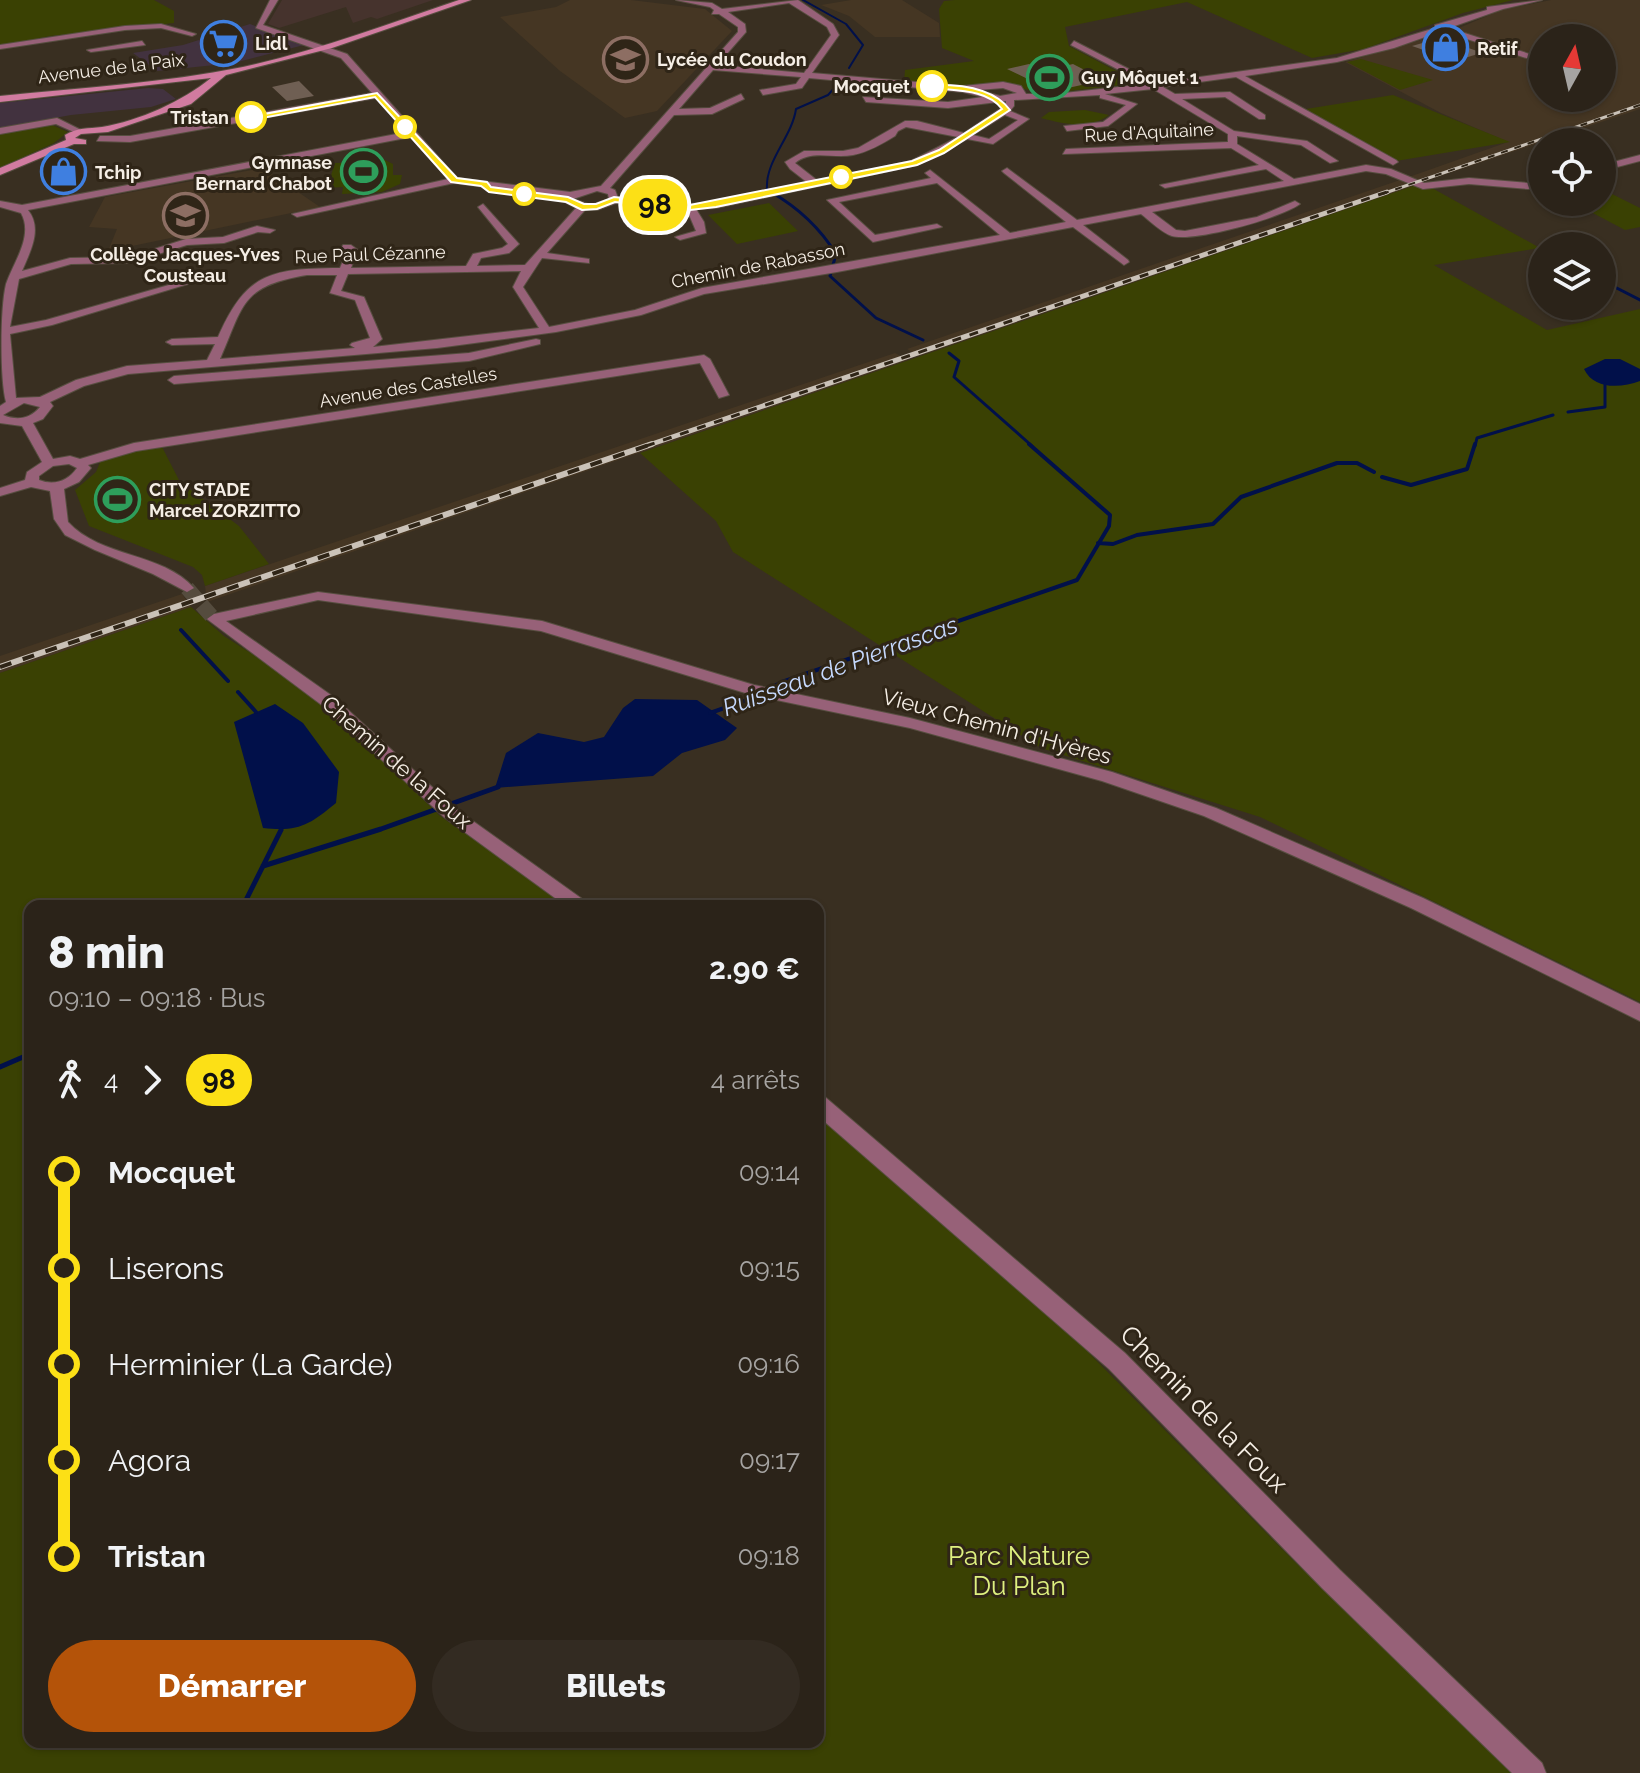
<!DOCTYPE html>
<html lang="fr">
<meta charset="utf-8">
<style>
:root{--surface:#2b2319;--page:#332b22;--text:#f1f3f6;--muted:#a6a4a2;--line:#474038;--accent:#b45309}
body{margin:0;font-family:Raleway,sans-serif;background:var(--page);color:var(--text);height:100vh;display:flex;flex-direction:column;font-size:30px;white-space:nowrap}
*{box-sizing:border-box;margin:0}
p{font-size:26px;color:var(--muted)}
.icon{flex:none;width:44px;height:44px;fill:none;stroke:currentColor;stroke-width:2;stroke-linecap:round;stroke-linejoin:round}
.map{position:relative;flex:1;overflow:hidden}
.details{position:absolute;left:24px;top:900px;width:800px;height:848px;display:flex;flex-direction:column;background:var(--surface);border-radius:16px;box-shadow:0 2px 6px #0004,0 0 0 2px var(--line)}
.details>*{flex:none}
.badge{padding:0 16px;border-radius:26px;font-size:28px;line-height:52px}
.needle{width:52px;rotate:8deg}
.tools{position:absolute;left:1528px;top:24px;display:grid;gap:16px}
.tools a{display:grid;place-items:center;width:88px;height:88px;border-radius:50%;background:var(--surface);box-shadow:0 2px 6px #0004,0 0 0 2px var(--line);font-size:40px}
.map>.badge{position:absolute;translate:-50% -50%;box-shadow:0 0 0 4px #fff}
.legs{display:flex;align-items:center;gap:12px;height:88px;padding:0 24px;font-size:26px}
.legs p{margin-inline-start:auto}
.overview{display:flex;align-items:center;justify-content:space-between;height:136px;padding:0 24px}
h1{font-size:44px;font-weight:800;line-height:60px}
.cta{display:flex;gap:16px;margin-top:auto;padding:16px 24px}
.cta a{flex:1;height:92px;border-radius:48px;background:var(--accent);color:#fff;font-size:32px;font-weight:800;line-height:92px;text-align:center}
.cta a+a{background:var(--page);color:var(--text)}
ul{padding:0 24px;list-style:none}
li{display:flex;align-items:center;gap:28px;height:96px;font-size:30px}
li i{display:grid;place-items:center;width:12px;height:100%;margin:0 10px;background:currentColor}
li i::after{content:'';width:20px;height:20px;margin:-10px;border:6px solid;border-radius:50%;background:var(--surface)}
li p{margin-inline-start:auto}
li:first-child i{background:linear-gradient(#0000 50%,currentColor 0)}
li:last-child i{background:linear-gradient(currentColor 50%,#0000 0)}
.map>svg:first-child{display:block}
.commercial{fill:#42323f}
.built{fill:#453623;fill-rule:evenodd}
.medical{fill:#46332d}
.green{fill:#3a4103}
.water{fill:#01104a}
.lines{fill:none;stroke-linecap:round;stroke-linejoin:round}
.stream-far3{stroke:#01104a;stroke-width:2}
.stream-far2{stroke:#01104a;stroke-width:3}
.stream-far1{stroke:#01104a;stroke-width:4}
.stream{stroke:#01104a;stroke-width:5}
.building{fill:#6f5f53}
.street-tunnel{stroke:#554c3e;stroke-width:15;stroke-dasharray:15 7;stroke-linecap:butt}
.street-casing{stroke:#574e40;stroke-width:2}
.secondary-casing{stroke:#574e40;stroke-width:2}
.street{fill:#976178;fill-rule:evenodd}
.secondary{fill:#d17ba0;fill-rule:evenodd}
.rail-far2-casing{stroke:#cac2b8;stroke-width:3}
.rail-far1-casing{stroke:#cac2b8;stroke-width:5}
.rail-casing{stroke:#cac2b8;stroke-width:6}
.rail-far2{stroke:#2f2517;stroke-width:2;stroke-dasharray:7;stroke-linecap:butt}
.rail-far1{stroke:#2f2517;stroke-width:3;stroke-dasharray:9;stroke-linecap:butt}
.rail{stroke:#2f2517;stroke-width:4;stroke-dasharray:12;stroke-linecap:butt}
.line-1{fill:#fce016;stroke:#fff;stroke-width:2}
.stop-1-dot{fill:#fff;stroke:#fce016;stroke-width:4}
.labels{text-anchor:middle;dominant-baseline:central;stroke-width:6;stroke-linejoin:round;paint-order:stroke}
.far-poi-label{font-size:18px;font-weight:bold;fill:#f5eee5;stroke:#2f2517;text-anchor:start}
.far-street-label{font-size:18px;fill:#f5eee5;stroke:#2f2517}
.far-stop-label{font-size:18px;font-weight:bold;fill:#f5eee5;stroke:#2f2517;text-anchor:end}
.street-label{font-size:22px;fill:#f5eee5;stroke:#2f2517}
.water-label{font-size:24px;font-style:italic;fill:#c6d9fe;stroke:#2f2517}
.near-street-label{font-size:26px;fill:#f5eee5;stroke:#2f2517}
.near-park-label{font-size:26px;fill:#def07f;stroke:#2f2517}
</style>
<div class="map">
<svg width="1640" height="1773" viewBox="0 0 1640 1773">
<rect width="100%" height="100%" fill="#392f21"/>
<path class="commercial" d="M250 24 304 45 234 63 157 71 133 53 183 45Z
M148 88 163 89 176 99 151 107 71 115 0 128V103Z"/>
<path class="built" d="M570 0H631L705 9 732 31 657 111 625 118 560 71 500 17 556 7Z
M851 0H902L939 23 940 37H875L849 16 821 5Z
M1551 0H1640V109L1422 182 1409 177 1508 142 1441 113 1345 62 1452 31 1501 10ZM1542 38H1602V98H1542Z
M263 168 320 207 108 251 117 229 89 227 105 197Z
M1400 180 1413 186 919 356 907 349Z
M895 353 908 360 207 602 205 586Z
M182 594 191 607 0 673V656Z"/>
<path class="medical" d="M282 0H433L377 19 371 17 353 23 346 7 279 28 268 24Z"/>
<path class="green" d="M0 0H154L174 11V23L50 36 0 46Z
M955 0H1513L1463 13 1364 49 1312 58 1187 2 1065 27 1069 46 1139 83 1043 94 1000 82 962 87 904 82 905 70 974 61 942 48 939 9 944 1Z
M1361 59 1433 80 1400 90 1347 62Z
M1393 95 1510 142 1396 161 1306 109Z
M1085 110 1109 115C1089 130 1064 124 1041 118L1049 112Z
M50 124 68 132 54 143 0 168V134Z
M371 153 393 164V175H402L400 184 382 192 342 194 343 187 327 188 335 163 365 162Z
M1413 186 1432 188 1540 248 1434 265 1547 330 1640 309V1002L1260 817 1041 748 733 552 716 521 640 453Z
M1602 189 1640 208V227L1625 230 1572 202H1602Z
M769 203 798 231 737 244 708 215Z
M160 443 180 482 239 526 269 564 205 586 202 575 193 567 89 526 75 490 96 472 101 460Z
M191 607 224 636 294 681 357 735 440 816 569 906H30V1742H818V1112L1083 1347 1293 1560 1512 1773H0V673Z"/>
<path class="water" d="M1605 359H1620L1640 369V381C1621 388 1594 390 1584 369Z
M635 699 697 700 737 728 725 740 682 753 653 776 495 788 506 753 538 733 584 742 604 737 623 708Z
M275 704 303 723 339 772 336 803C309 825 299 832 263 828L234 722Z"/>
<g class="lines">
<path class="stream-far3" d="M803 0 846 24 863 45 849 68
M775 194 767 189C765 161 792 137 796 109L828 95 837 85"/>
<path class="stream-far2" d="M771 192C797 207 820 228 836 254L830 276 876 318 923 340
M1603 281 1640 300
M949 353 959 361 954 377 1032 446
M1568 412 1605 407V384
M1475 446 1477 438 1553 415"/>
<path class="stream-far1" d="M1382 477 1411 485 1467 469 1475 444
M1098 543 1113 544 1137 535 1213 524 1241 497 1337 463H1357L1374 472
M181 630 228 681
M238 692 256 712
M710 713 750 699 782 682 1077 580 1109 526 1110 515 1029 444"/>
<path class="stream" d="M263 866 381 829 498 787
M243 906 281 830
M0 1067 30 1054"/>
</g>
<path class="building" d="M1440 38 1477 51 1481 53 1455 61 1412 46Z
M1029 64 1043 71 1073 64 1104 80 1059 90 1043 82 1036 83 1007 69Z
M299 81 314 96 287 101 272 87Z"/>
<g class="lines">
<path class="street-tunnel" d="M187 588 214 619"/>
<defs>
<path id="street" d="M270 0H278L263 25 347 54 457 178 570 192 601 186 738 32V27L719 14H712L714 10 710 7 676 0 712 3 722 9 798 0 833 24 839 35 812 73 963 86 1003 82 1021 86 1026 94H1055L1146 84 1071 45 1074 41 1156 83 1337 58 1435 28V25L1487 10V7L1542 0 1503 9 1449 28 1542 58V63L1442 31 1394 48 1337 62 1245 76 1396 160 1398 162 1393 165 1236 77 1163 87 1175 94 1230 92 1265 115V119H1259L1225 97 1182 99 1234 131 1307 141 1338 161 1330 163 1301 145 1237 136V144L1294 179 1366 165 1391 169 1424 183 1469 178 1528 183 1542 180V186L1528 189 1469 184 1423 189 1386 174 1366 171 1152 212 1176 230 1185 231 1257 217 1295 201 1300 204C1281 218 1195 242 1172 236 1162 233 1150 221 1141 214L1083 225 1128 260 1129 262 1124 265 1073 227 837 272 704 294 641 315 556 332 437 348 128 374 84 386 50 402 53 406 43 419 33 423 53 459 70 456 80 459 134 443 704 355 710 359 729 395 719 398 700 363 136 451 88 465 91 468 79 482 64 489 68 522C101 558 162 552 194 588L187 592 153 574 95 550 65 535 54 519 50 491 31 487 0 496V488L25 480 27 472 42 462 22 426 0 423V406L6 402C0 380 0 309 6 284 13 263 34 236 21 213L0 207V201L22 205 407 132 376 98 130 142 97 141 100 136H130L372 93 341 58 256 28ZM789 3 827 27 831 35 804 73 717 65 746 32 745 24 728 12ZM713 70 801 77 796 84 760 90 763 95 802 88 809 78 963 92 983 97 948 102 863 97 866 102 948 108 1006 101V105L964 133 917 121H905L858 148 843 151H804L785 162 790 169 808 183 716 202 676 205 618 198 615 190 610 188 674 115 712 114 744 99 741 94 710 108 679 109ZM1003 88 1017 93 1000 96 978 90ZM1153 89 1228 134V142L1066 149 1063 154 1231 148 1259 165 1160 185 1165 188 1266 169 1284 181 1077 220 1007 168 1002 171 1004 173 1066 222 1010 233 930 170 925 173 931 178 827 200 873 242 942 227 937 224 875 235 839 202 937 183 1000 235 702 288 635 310 549 327 523 287 542 258 589 263V259L547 253 585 210H597L616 203 687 210 696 231 675 237 680 240 706 233 704 222 696 209 716 208 917 165 967 139 993 144 1029 119 1010 111 1014 106V100L1100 95V98L1126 105 1103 122 1064 126 1067 131 1108 126 1137 104 1105 94ZM1005 115 1018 120 989 139 973 135ZM906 127 958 137 911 161 818 181 795 163C812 149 833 159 853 155 868 152 882 144 895 136L898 131ZM411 137 448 179 292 214 297 217 454 183 564 197 565 202 576 208 525 265 477 266 481 258 509 253 519 244 483 204 478 207 508 244 502 248 473 254 466 266 351 268 358 250 351 245H343L342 247 347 251 340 268C272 269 247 271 218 337L172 339 166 342 172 345 215 344 207 360 127 366 76 380 40 397 16 398 10 334 52 325 188 284 183 281 46 320 10 327 19 279 71 264 130 263 187 245 224 243 258 232 270 233 275 230 257 226 223 237 186 239 129 257 70 258 22 271C30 252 43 229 28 210ZM597 191 608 194 609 199 591 205 573 199ZM521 271 513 287 539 328 373 347 382 339 364 297 341 291 348 274ZM307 275H337L330 293 355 300 370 338 352 343 350 345 355 348 220 359C244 304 241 286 307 275ZM24 403 40 407C30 419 17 421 3 415ZM69 464 77 468C68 481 54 486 39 480V476L53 466Z
M161 24 196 34 192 36 161 28 125 30 0 49V45L125 26Z
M142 41 145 45 91 52 87 50Z
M57 118 83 131 76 133 56 124 0 134V128Z
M1640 155V161L1602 171V165Z
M536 339 540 340V344L469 361 174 384 168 380 174 376 469 353Z
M318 592 542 621 754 685 910 718 1112 772 1216 808 1423 898 1640 1004V1021L1411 908 1204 816 1102 781 910 728 752 695 541 631 318 600 226 621 335 698 456 809 585 901 588 906H566L444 817 323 706 207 619 214 614Z
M818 1094 825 1097 1125 1353 1340 1570 1542 1763 1546 1773H1512L1322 1588 1109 1369 818 1116Z"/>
<path id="secondary" d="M459 0H471L332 48 226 75 191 104 108 132 81 134 75 138 86 140V144H74L0 175V168L66 140 65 135C78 127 88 129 102 127 139 121 183 101 211 78L0 102V96C81 88 163 83 243 67 317 51 387 24 459 0Z"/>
</defs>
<use href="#street" class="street-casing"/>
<use href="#secondary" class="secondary-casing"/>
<use href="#street" class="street"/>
<use href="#secondary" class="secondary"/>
<defs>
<path id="rail-far2" d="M1382 194 1640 105"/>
<path id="rail-far1" d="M646 446 1387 192"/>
<path id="rail" d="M0 667 652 444"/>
</defs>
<use href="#rail-far2" class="rail-far2-casing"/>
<use href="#rail-far1" class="rail-far1-casing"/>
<use href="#rail" class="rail-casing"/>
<use href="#rail-far2" class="rail-far2"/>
<use href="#rail-far1" class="rail-far1"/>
<use href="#rail" class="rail"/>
</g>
<path class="line-1" d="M929 85C957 84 993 87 1010 110L944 153 917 165 716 207 690 210 615 202 597 209 582 210 566 202 489 192 481 186 451 182 375 97 251 120 248 117 377 93 457 178 487 182 491 187 568 197 584 204H596L614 197 690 205 912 161 939 150 1002 109C987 89 956 91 932 88Z"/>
<defs>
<symbol id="supermarket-ring" viewBox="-11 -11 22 22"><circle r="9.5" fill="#2f2517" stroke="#3f7fe0" stroke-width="1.5"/><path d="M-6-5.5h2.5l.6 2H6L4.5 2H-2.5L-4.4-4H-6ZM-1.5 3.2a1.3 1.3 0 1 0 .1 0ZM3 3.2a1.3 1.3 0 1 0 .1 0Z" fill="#3f7fe0"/></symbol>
<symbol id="shop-ring" viewBox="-11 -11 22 22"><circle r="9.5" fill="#2f2517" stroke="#3f7fe0" stroke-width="1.5"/><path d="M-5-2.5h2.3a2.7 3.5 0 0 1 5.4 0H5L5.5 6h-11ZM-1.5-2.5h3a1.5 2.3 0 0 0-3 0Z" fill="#3f7fe0"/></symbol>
<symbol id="school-ring" viewBox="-11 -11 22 22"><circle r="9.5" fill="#2f2517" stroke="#8d6e63" stroke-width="1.5"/><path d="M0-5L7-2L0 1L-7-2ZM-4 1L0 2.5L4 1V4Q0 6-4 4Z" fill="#8d6e63"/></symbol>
<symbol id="stadium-ring" viewBox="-11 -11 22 22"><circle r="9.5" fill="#2f2517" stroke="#2e9e5b" stroke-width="1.5"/><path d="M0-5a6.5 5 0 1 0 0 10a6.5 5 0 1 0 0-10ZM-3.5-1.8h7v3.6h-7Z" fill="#2e9e5b"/></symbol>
</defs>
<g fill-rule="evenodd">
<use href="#supermarket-ring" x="198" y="18" width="51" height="51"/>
<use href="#shop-ring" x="1420" y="22" width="51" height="51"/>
<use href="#school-ring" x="600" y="34" width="51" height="51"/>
<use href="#stadium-ring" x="1024" y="52" width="51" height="51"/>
<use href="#shop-ring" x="38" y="146" width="51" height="51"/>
<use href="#stadium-ring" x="338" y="146" width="51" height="51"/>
<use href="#school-ring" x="160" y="190" width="51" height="51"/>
<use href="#stadium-ring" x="92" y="474" width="51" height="51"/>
</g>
<g class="stop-1-dot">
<circle cx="932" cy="86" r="14"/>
<circle cx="251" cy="117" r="14"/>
<circle cx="405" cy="127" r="10"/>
<circle cx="841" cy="177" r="10"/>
<circle cx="524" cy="194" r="10"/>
</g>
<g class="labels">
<g class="far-poi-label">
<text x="255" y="43">Lidl</text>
<text x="1477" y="48">Retif</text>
<text x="657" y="59">Lycée du Coudon</text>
<text x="1081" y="77">Guy Môquet 1</text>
<text x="332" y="162" text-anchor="end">Gymnase<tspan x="332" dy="21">Bernard Chabot</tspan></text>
<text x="95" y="172">Tchip</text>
<text x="185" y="254" text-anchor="middle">Collège Jacques-Yves<tspan x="185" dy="21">Cousteau</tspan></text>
<text x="149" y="489">CITY STADE<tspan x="149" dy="21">Marcel ZORZITTO</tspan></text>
</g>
<g class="far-street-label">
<text transform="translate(111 68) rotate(-7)">Avenue de la Paix</text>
<text transform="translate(1149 132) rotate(-3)">Rue d'Aquitaine</text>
<text transform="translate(370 254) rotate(-2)">Rue Paul Cézanne</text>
<text transform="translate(758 265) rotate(-11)">Chemin de Rabasson</text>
<text transform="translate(408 387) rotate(-9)">Avenue des Castelles</text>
</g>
<g class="far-stop-label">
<text x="910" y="86">Mocquet</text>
<text x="229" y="117">Tristan</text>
</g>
<g class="street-label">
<text transform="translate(997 726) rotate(15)">Vieux Chemin d'Hyères</text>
<text transform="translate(397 762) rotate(41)">Chemin de la Foux</text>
</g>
<g class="water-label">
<text transform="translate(840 666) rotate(-20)">Ruisseau de Pierrascas</text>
</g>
<g class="near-street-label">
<text transform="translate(1204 1409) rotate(45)">Chemin de la Foux</text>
</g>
<g class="near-park-label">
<text x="1019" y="1556">Parc Nature<tspan x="1019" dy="30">Du Plan</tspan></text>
</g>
</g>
</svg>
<div class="tools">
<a><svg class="needle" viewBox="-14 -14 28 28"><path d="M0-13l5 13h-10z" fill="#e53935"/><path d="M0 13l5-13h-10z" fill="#a6a4a2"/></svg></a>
<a><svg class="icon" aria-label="locate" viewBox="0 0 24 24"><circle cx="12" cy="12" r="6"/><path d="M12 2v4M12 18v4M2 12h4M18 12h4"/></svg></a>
<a><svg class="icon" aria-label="layers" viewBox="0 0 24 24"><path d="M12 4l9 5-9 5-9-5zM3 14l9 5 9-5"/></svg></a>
</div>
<b class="badge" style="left:655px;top:205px;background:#fce016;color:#111">98</b>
<section class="details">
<div class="overview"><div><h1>8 min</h1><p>09:10 – 09:18 · Bus</p></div><b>2.90 €</b></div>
<div class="legs"><svg class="icon" aria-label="walk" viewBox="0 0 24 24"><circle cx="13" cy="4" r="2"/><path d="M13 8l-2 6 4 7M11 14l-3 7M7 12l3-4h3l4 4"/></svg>4<svg class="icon" aria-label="forward" viewBox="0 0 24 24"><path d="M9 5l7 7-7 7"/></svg><b class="badge" style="background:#fce016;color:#111">98</b><p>4 arrêts</p></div>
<ul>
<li><i style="color:#fce016"></i><b>Mocquet</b><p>09:14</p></li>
<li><i style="color:#fce016"></i><span>Liserons</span><p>09:15</p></li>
<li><i style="color:#fce016"></i><span>Herminier (La Garde)</span><p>09:16</p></li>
<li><i style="color:#fce016"></i><span>Agora</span><p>09:17</p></li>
<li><i style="color:#fce016"></i><b>Tristan</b><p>09:18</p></li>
</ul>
<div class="cta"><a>Démarrer</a><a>Billets</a></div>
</section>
</div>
